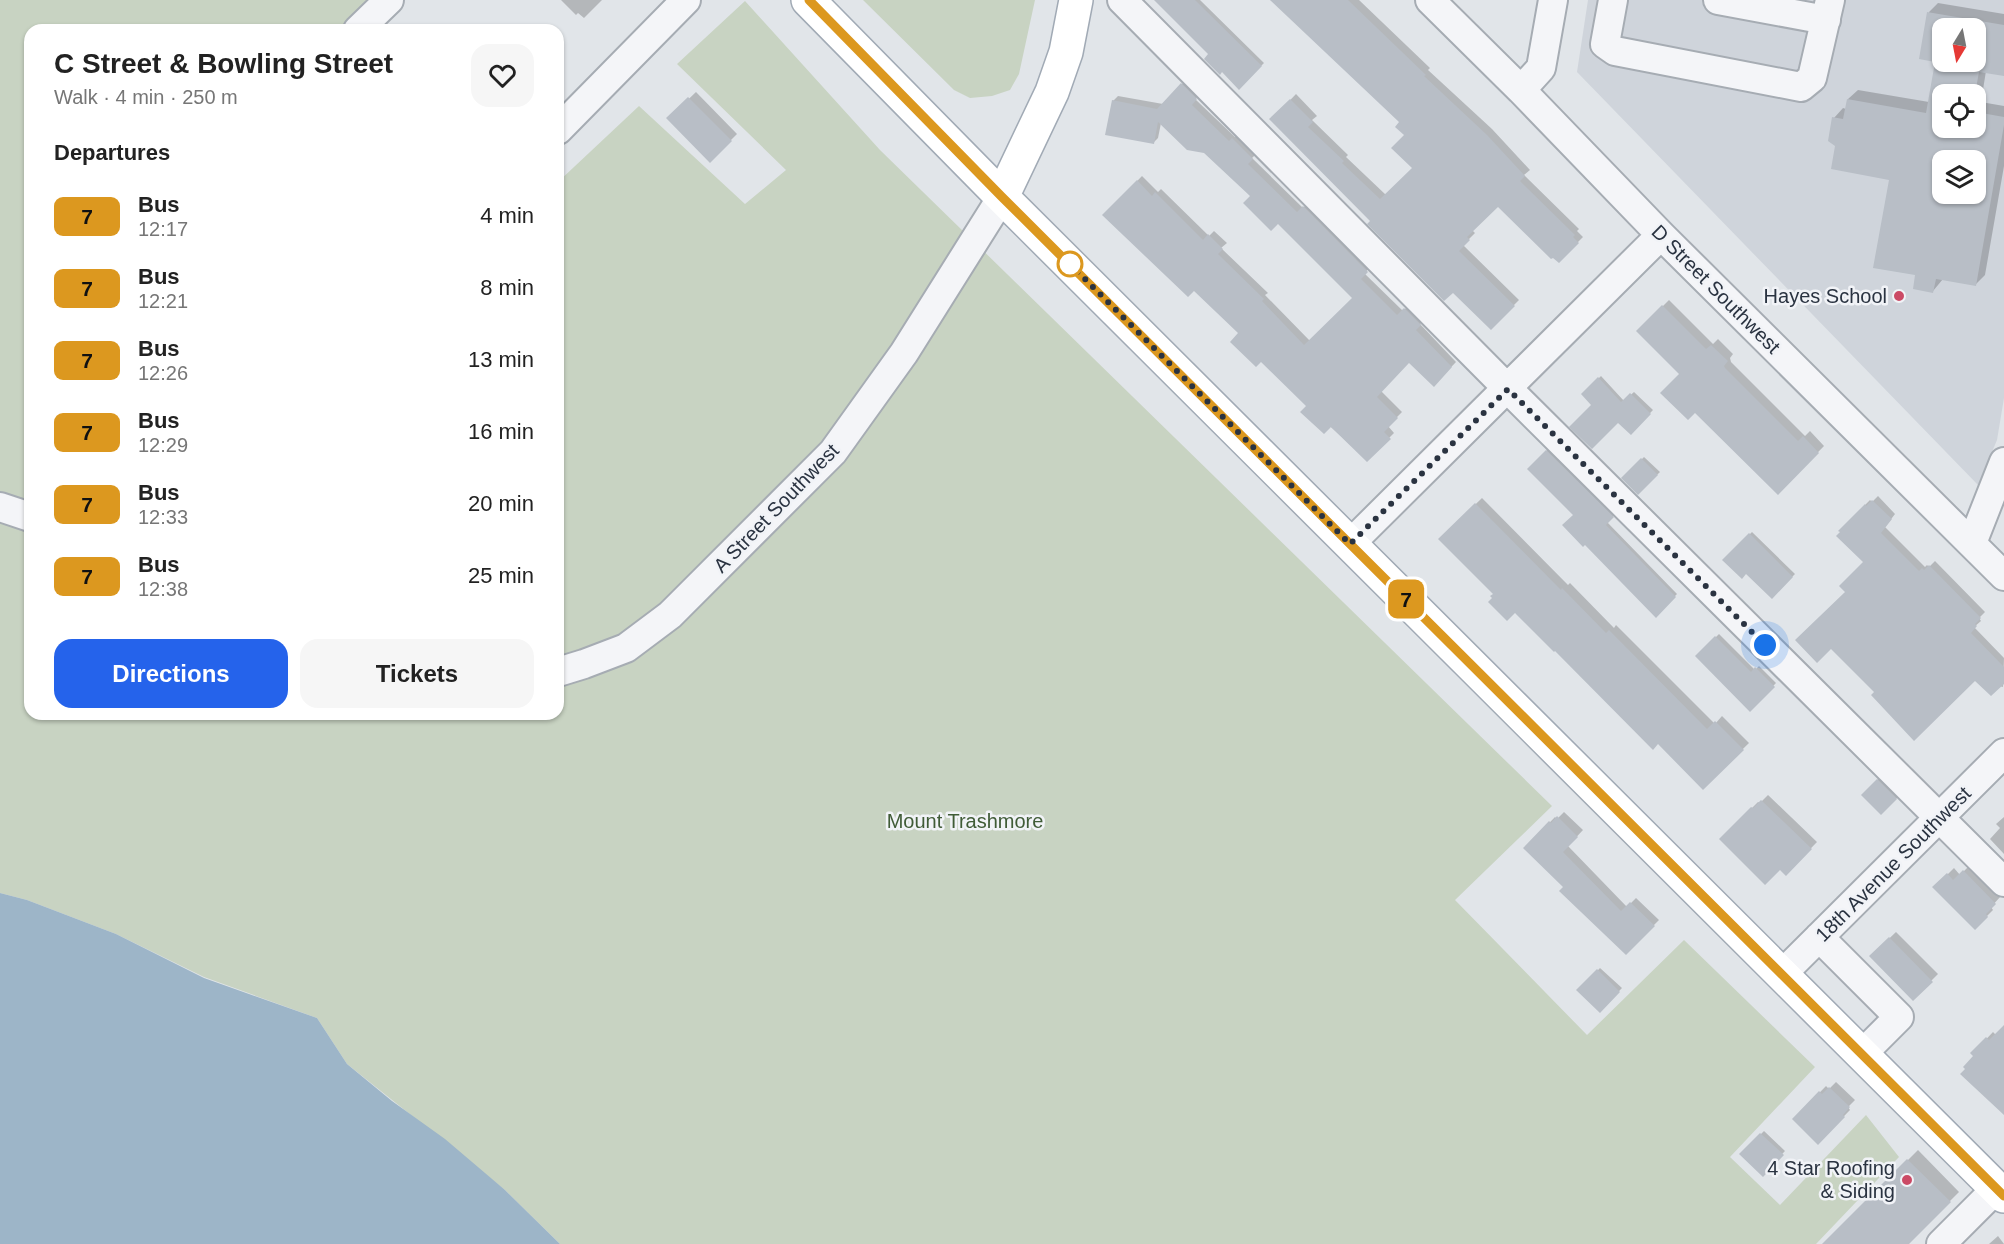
<!DOCTYPE html>
<meta charset="utf-8">
<style>
:root{--surface:#fff;--page:#f6f6f6;--text:#222;--muted:#767676;--accent:#2563eb}
body{margin:0;font-family:Arial,sans-serif;background:var(--page);color:var(--text);height:100vh;display:flex;flex-direction:column;font-size:22px;white-space:nowrap}
*{box-sizing:border-box;margin:0}
p{font-size:20px;color:var(--muted)}
.icon{flex:none;width:33px;height:33px;fill:none;stroke:currentColor;stroke-width:2;stroke-linecap:round;stroke-linejoin:round}
.map{position:relative;flex:1;overflow:hidden}
.details{position:absolute;left:24px;top:24px;width:540px;height:696px;display:flex;flex-direction:column;background:var(--surface);border-radius:18px;box-shadow:0 2px 4px #0004}
.details>*{flex:none}
.badge{padding:0 12px;border-radius:9px;font-size:21px;line-height:39px}
.needle{width:39px;rotate:190deg}
.controls{position:absolute;left:1932px;top:18px;display:grid;gap:12px}
.controls a{display:grid;place-items:center;width:54px;height:54px;border-radius:12px;background:var(--surface);box-shadow:0 2px 4px #0004;font-size:30px}
.you{position:absolute;width:30px;height:30px;margin:-15px;border:4px solid #fff;border-radius:50%;background:#1a73e8;box-shadow:0 0 0 9px #1a73e833}
.map>.badge{position:absolute;translate:-50% -50%;box-shadow:0 0 0 3px #fff}
h2{padding:0 30px;font-size:22px;line-height:54px}
.round{display:grid;place-items:center;flex:none;width:63px;height:63px;border-radius:18px;background:var(--page)}
.headline{display:flex;align-items:center;justify-content:space-between;height:102px;padding:0 30px}
h1{font-size:28px;font-weight:700;line-height:45px}
.cta{display:flex;gap:12px;margin-top:auto;padding:12px 30px}
.cta a{flex:1;height:69px;border-radius:18px;background:var(--accent);color:#fff;font-size:24px;font-weight:700;line-height:69px;text-align:center}
.cta a+a{background:var(--page);color:var(--text)}
ul{padding:0;list-style:none}
li{display:flex;align-items:center;gap:18px;height:72px;padding:0 30px}
li div{flex:1}
li b{display:block;font-size:22px}
li em{font-style:normal}
li .badge{min-width:66px;font-weight:700;text-align:center}
.map>svg:first-child{display:block}
.built{fill:#cfd4db;fill-rule:evenodd}
.green{fill:#c8d3c2}
.water{fill:#9db5c8}
.shadow{fill:#0003;fill-rule:evenodd}
.building{fill:#b8bec6;fill-rule:evenodd}
.lines{fill:none;stroke-linecap:round;stroke-linejoin:round}
.minor-casing{stroke:#a6acb3;stroke-width:32}
.major-casing{stroke:#a1aab5;stroke-width:36}
.minor{stroke:#f4f5f8;stroke-width:28}
.major{stroke:#fff;stroke-width:33}
.line-casing{stroke:#fff;stroke-width:14}
.line{stroke:#dc981f;stroke-width:9}
.walk{stroke:#2a3341;stroke-width:6;stroke-dasharray:0 10.8}
.stop-dot{fill:#fff;stroke:#dc981f;stroke-width:3}
.poi-dot{fill:#cb4a65;stroke:#f1f3f7;stroke-width:2}
.labels{text-anchor:middle;dominant-baseline:central;stroke-width:5;stroke-linejoin:round;paint-order:stroke}
.street-label{font-size:20px;fill:#2a3341;stroke:#f1f3f7}
.poi-label{font-size:20px;fill:#2a3341;stroke:#f1f3f7;text-anchor:end}
.park-label{font-size:20px;fill:#405c37;stroke:#f1f3f7}
</style>
<div class="map">
<svg width="2004" height="1244" viewBox="0 0 2004 1244">
<rect width="100%" height="100%" fill="#e1e5e9"/>
<path class="built" d="M1588 0H2004V398L1997 440 1978 485 1577 72ZM1942 28H1976V62H1942ZM1942 94H1976V128H1942ZM1942 160H1976V194H1942Z"/>
<path class="green" d="M0 0H375L344 30H30V714H558V182L639 106 745 204 786 170 677 64 745 1 880 150 1552 806 1455 900 1587 1035 1684 940 1815 1067 1730 1157 1780 1205 1866 1115 1899 1157 1816 1244H560L505 1190 347 1064 317 1018 204 977 116 934 27 900 0 893Z
M863 0H1035L1019 74 1010 90 992 96 970 98 954 90Z"/>
<path class="water" d="M0 893 27 900 116 934 204 978 317 1018 347 1064 392 1101 445 1139 505 1190 560 1244H0Z"/>
<path class="shadow" d="M561 0H602L584 18 578 13 576 15Z
M1179 0H1200L1264 63 1239 88 1210 54Z
M1273 0H1359L1430 68 1428 70 1492 129 1530 170 1524 175 1579 229 1577 231 1583 237 1559 261 1498 205 1472 230 1475 233 1463 245 1519 300 1491 328 1453 291 1372 221 1272 119 1296 94 1317 116 1312 120 1348 155 1346 157 1386 195 1414 168 1401 122Z
M1938 3 2004 14V75L1986 71 1981 102 2004 106V166L1985 275 1975 285 1943 279 1933 291 1917 274 1890 178 1837 146 1834 118 1843 108 1846 109 1848 99 1858 90 1929 102 1936 61 1929 12ZM1942 28H1976V62H1942ZM1942 94H1976V128H1942ZM1942 160H1976V194H1942Z
M1187 79 1201 93 1195 99 1235 137 1238 134 1257 153 1252 158 1303 208 1309 202 1372 266 1364 273 1403 311 1410 304 1425 319 1420 324 1456 362 1434 385 1409 361 1381 391 1402 412 1388 426 1394 433 1367 460 1308 406 1240 333 1194 289 1104 215 1142 176 1158 192 1161 189 1209 236 1214 231 1227 243 1221 248 1268 293 1265 295 1310 341 1354 298 1252 196 1204 152 1161 123 1158 138 1153 143 1113 101 1118 96 1163 104Z
M696 92 737 134 710 161 669 118Z
M1669 300 1713 344 1718 339 1733 354 1730 358 1731 362 1805 436 1810 431 1824 446 1778 493 1681 374 1638 331Z
M1601 376 1624 401 1634 392 1653 410 1631 433 1583 394Z
M1549 448 1615 514 1607 522 1677 594 1656 615 1575 515 1529 469Z
M1644 457 1660 472 1638 493 1623 478Z
M1878 496 1895 514 1885 527 1925 567 1927 565 1929 567 1935 561 1985 612 1979 618 1981 621 1974 627 2004 658 2003 687 1975 679 1876 692 1847 592 1865 562 1840 530 1870 500 1872 502Z
M1482 498 1568 585 1570 583 1614 628 1616 625 1715 724 1722 716 1749 743 1703 788 1658 742 1495 594 1440 539Z
M1752 532 1795 574 1772 597 1746 572 1724 560Z
M1719 634 1755 670 1759 666 1776 683 1750 710 1697 656Z
M1880 777 1899 796 1881 813 1863 795Z
M1768 795 1817 842 1786 874 1780 868 1721 839 1758 802 1760 803Z
M1564 812 1583 830 1568 846 1627 907 1636 898 1659 920 1626 953 1565 886 1525 848 1555 817 1557 819Z
M2004 817V854L1990 839 2000 828 1996 824Z
M1970 865 2001 896 1991 907 1993 910 1975 928 1935 887 1954 868 1960 875Z
M1896 932 1938 974 1913 999 1871 956Z
M1600 968 1622 988 1600 1011 1579 990Z
M2004 1027V1114L1973 1053 1993 1032 1996 1035Z
M1836 1082 1855 1100 1848 1107 1850 1110 1818 1143 1794 1119 1826 1086 1829 1089Z
M1764 1131 1785 1151 1763 1174 1741 1154Z
M1918 1150 1959 1192 1907 1244H1824Z
M1998 1236 2004 1244H1989Z"/>
<path class="building" d="M1154 0H1195L1262 66 1239 90 1222 72 1220 75 1204 59 1208 54Z
M1270 0H1348L1426 75 1424 76 1487 135 1525 176 1520 181 1575 235 1573 237 1579 243 1559 263 1553 258 1551 259 1498 207 1467 237 1470 240 1459 251 1515 306 1491 330 1453 293 1444 301 1367 224 1370 221 1269 119 1290 99 1313 122 1308 127 1344 161 1342 163 1380 199 1412 168 1391 148 1404 135 1395 127 1399 122Z
M1927 12 2004 25V76L1979 72 1975 94H1942V128H1976V112L2004 117V125L1976 286 1936 279 1933 293 1913 289 1915 275 1873 268 1889 180 1831 169 1835 146 1828 141 1832 117 1843 119 1847 99 1926 113 1935 62 1919 59ZM1942 28H1976V62H1942ZM1942 160H1976V194H1942Z
M1181 83 1197 99 1192 105 1229 141 1232 138 1253 159 1248 164 1297 212 1303 206 1368 272 1361 279 1397 315 1404 308 1421 325 1416 330 1452 367 1434 387 1409 363 1377 397 1398 418 1384 432 1391 439 1367 462 1331 427 1324 434 1300 412 1306 406 1261 362 1256 367 1230 342 1238 333 1194 291 1188 297 1102 215 1137 180 1152 196 1155 192 1203 240 1208 234 1223 249 1218 254 1264 299 1262 301 1304 345 1352 298 1278 224 1271 231 1243 203 1250 196 1204 153 1187 150 1158 122 1154 144 1105 135 1112 100 1157 109Z
M688 97 732 141 710 163 666 118Z
M1662 305 1706 349 1711 345 1728 361 1724 366 1725 368 1798 441 1803 436 1819 453 1778 495 1695 413 1688 420 1660 393 1679 374 1636 331Z
M1598 377 1621 402 1630 393 1651 414 1631 435 1618 423 1592 449 1569 427 1591 405 1581 394Z
M1546 450 1614 517 1606 525 1676 597 1656 618 1585 545 1583 547 1562 525 1573 515 1527 469Z
M1641 458 1658 475 1638 495 1621 478Z
M1872 500 1892 519 1881 533 1919 571 1922 568 1924 570 1929 565 1981 618 1975 624 1977 626 1971 633 2004 667V684L1991 696 1975 681 1914 741 1871 695 1874 692 1831 649 1817 663 1795 640 1845 592 1839 586 1863 562 1836 536 1840 532 1838 531 1865 504 1866 506Z
M1475 503 1561 590 1562 588 1606 633 1609 630 1707 729 1715 721 1744 750 1703 790 1658 744 1653 750 1555 651 1554 652 1515 613 1507 621 1488 602 1492 598 1490 596 1493 594 1438 539Z
M1749 533 1793 577 1772 599 1746 574 1742 579 1722 560Z
M1715 636 1751 672 1755 667 1775 687 1750 712 1695 656Z
M1877 779 1897 799 1881 815 1861 795Z
M1761 800 1812 849 1786 876 1780 870 1765 885 1719 839 1751 807 1753 808Z
M1557 816 1578 837 1563 852 1621 911 1630 902 1655 926 1626 955 1559 891 1563 887 1523 848 1549 821 1551 823Z
M1963 870 1996 904 1986 914 1988 917 1975 930 1932 887 1947 873 1953 880Z
M1889 937 1933 982 1913 1001 1869 956Z
M1597 969 1620 992 1600 1013 1576 990Z
M2004 1025V1115L1960 1074 1965 1069 1963 1067 1973 1056 1970 1053 1986 1037 1989 1040Z
M1829 1087 1850 1107 1843 1115 1845 1117 1818 1145 1792 1119 1819 1091 1822 1094Z
M1760 1133 1784 1155 1763 1177 1739 1154Z
M1907 1159 1951 1202 1909 1244H1822Z"/>
<g class="lines">
<defs>
<path id="minor" d="M1122 0 1508 389 2004 882
M1430 0 1521 90 1661 235 2004 576
M1613 0 1605 44 1615 51 1801 87 1812 78 1830 0
M1718 0 1826 20
M358 30 389 0
M1521 90 1541 68 1553 0
M558 130 686 0
M0 507 30 517
M1972 543 2004 462
M1350 544 1661 235
M558 672 584 664 626 648 670 615 833 452 904 353 1002 197
M1819 937 1899 1017 1862 1054
M1782 974 2004 753
M1941 1244 1996 1189"/>
<path id="major" d="M808 0 1002 197 2004 1196
M1002 197 1052 92 1066 52 1076 0"/>
</defs>
<use href="#minor" class="minor-casing"/>
<use href="#major" class="major-casing"/>
<use href="#minor" class="minor"/>
<use href="#major" class="major"/>
</g>
<g class="lines">
<defs>
<path id="line" d="M809 0 1002 197 2004 1196"/>
</defs>
<use href="#line" class="line-casing"/>
<use href="#line" class="line"/>
<path class="walk" d="M1070 264 1350 544 1508 389 1765 645"/>
</g>
<circle class="stop-dot" cx="1070" cy="264" r="12"/>
<g class="poi-dot">
<circle cx="1899" cy="296" r="6"/>
<circle cx="1907" cy="1180" r="6"/>
</g>
<g class="labels">
<g class="street-label">
<text transform="translate(1716 289) rotate(45)">D Street Southwest</text>
<text transform="translate(776 508) rotate(-46)">A Street Southwest</text>
<text transform="translate(1893 864) rotate(-45)">18th Avenue Southwest</text>
</g>
<g class="poi-label">
<text x="1887" y="296">Hayes School</text>
<text x="1895" y="1168">4 Star Roofing<tspan x="1895" dy="23">&amp; Siding</tspan></text>
</g>
<g class="park-label">
<text x="965" y="821">Mount Trashmore</text>
</g>
</g>
</svg>
<div class="controls">
<a><svg class="needle" viewBox="-14 -14 28 28"><path d="M0-13l5 13h-10z" fill="#e53935"/><path d="M0 13l5-13h-10z" fill="#767676"/></svg></a>
<a><svg class="icon" aria-label="locate" viewBox="0 0 24 24"><circle cx="12" cy="12" r="6"/><path d="M12 2v4M12 18v4M2 12h4M18 12h4"/></svg></a>
<a><svg class="icon" aria-label="layers" viewBox="0 0 24 24"><path d="M12 4l9 5-9 5-9-5zM3 14l9 5 9-5"/></svg></a>
</div>
<div class="you" style="left:1765px;top:645px"></div>
<b class="badge" style="left:1406px;top:599px;background:#dc981f;color:#111">7</b>
<section class="details">
<div class="headline"><div><h1>C Street &amp; Bowling Street</h1><p>Walk · 4 min · 250 m</p></div><a class="round"><svg class="icon" aria-label="heart" viewBox="0 0 24 24"><path d="M12 20l-8-8c-3-5 5-10 8-4 3-6 11-1 8 4z"/></svg></a></div>
<h2>Departures</h2>
<ul>
<li><span class="badge" style="background:#dc981f;color:#111">7</span><div><b>Bus</b><p>12:17</p></div><em>4 min</em></li>
<li><span class="badge" style="background:#dc981f;color:#111">7</span><div><b>Bus</b><p>12:21</p></div><em>8 min</em></li>
<li><span class="badge" style="background:#dc981f;color:#111">7</span><div><b>Bus</b><p>12:26</p></div><em>13 min</em></li>
<li><span class="badge" style="background:#dc981f;color:#111">7</span><div><b>Bus</b><p>12:29</p></div><em>16 min</em></li>
<li><span class="badge" style="background:#dc981f;color:#111">7</span><div><b>Bus</b><p>12:33</p></div><em>20 min</em></li>
<li><span class="badge" style="background:#dc981f;color:#111">7</span><div><b>Bus</b><p>12:38</p></div><em>25 min</em></li>
</ul>
<div class="cta"><a>Directions</a><a>Tickets</a></div>
</section>
</div>
